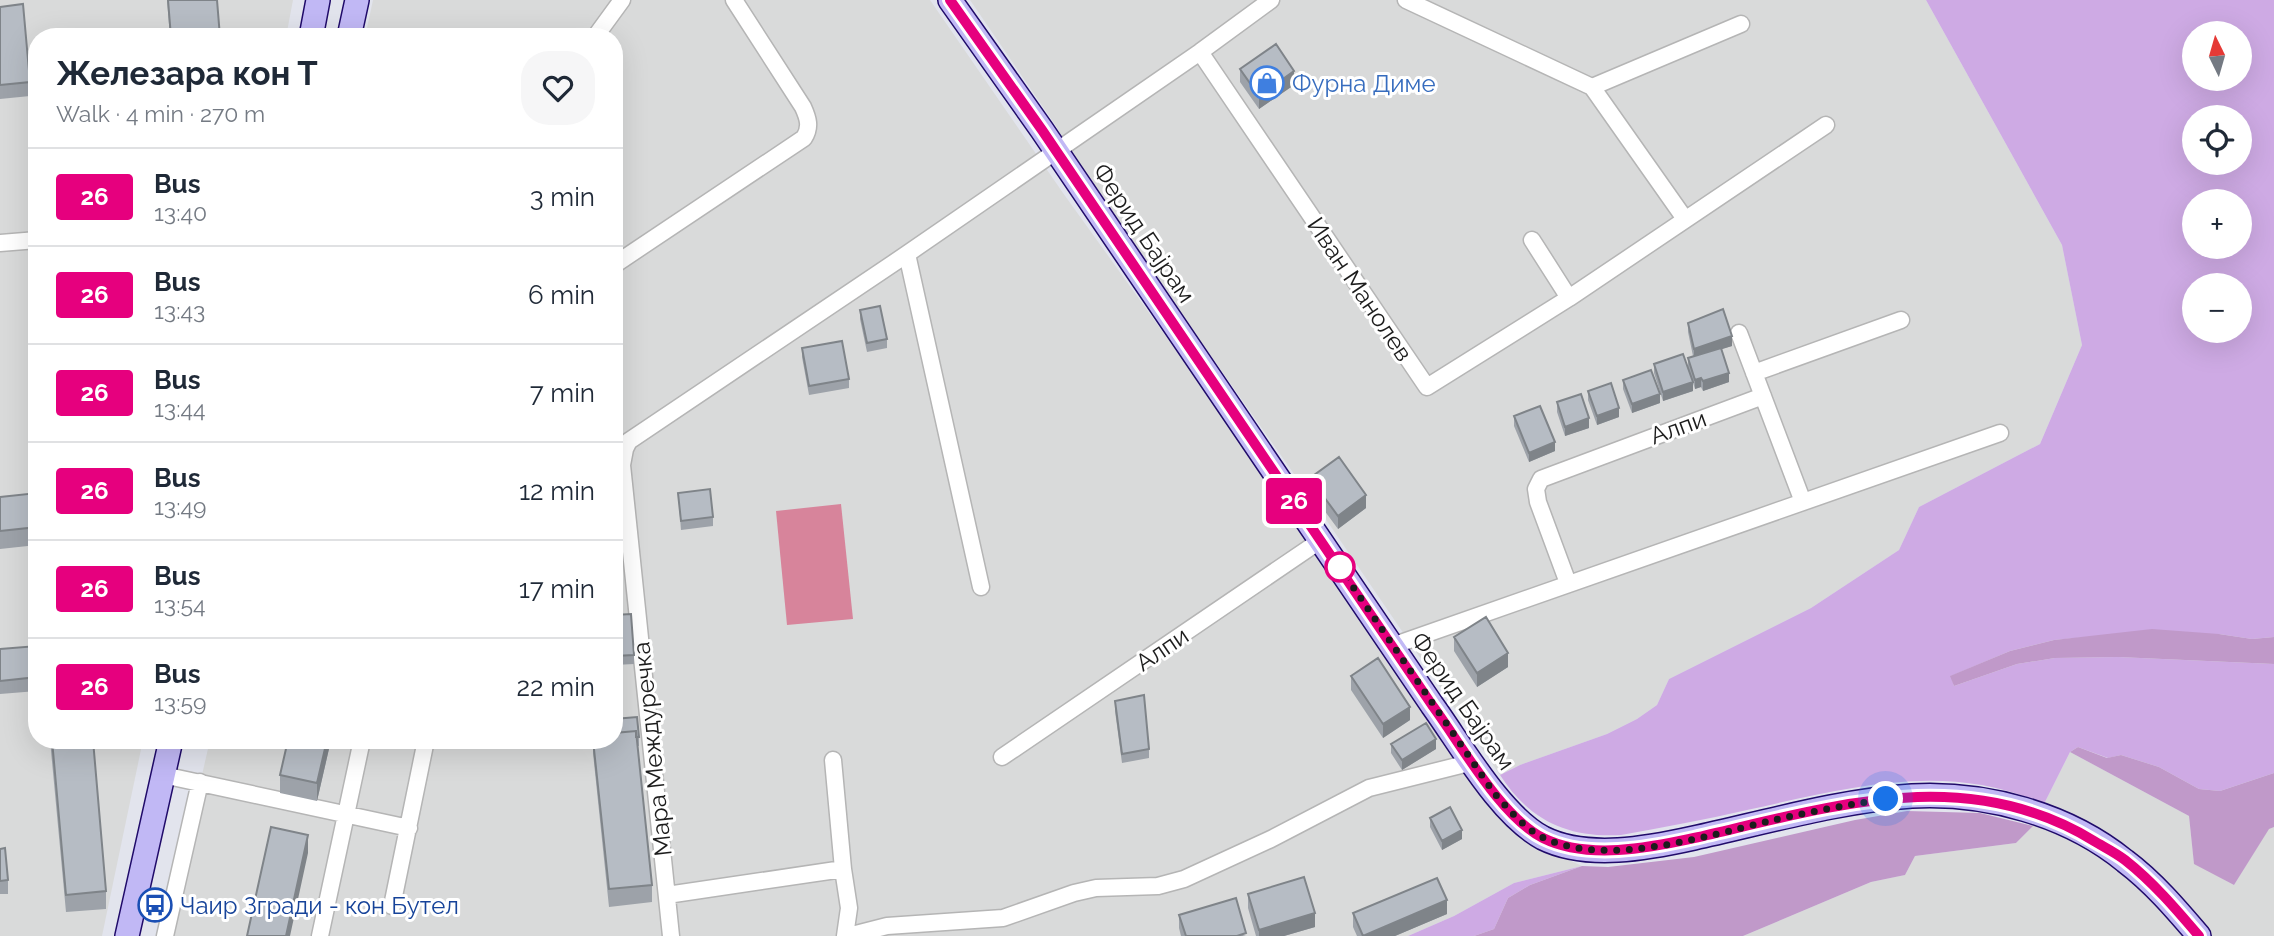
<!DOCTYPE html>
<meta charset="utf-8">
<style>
:root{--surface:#fff;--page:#f6f6f7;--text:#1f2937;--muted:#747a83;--line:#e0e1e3}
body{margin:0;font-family:Raleway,sans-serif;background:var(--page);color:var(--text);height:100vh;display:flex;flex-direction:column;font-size:26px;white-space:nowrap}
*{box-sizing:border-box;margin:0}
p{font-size:23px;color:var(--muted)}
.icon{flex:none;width:38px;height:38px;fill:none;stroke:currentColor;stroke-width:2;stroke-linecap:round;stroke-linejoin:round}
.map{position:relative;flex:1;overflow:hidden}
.panel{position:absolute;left:28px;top:28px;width:595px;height:721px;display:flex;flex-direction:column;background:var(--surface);border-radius:28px;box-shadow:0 7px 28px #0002}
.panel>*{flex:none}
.badge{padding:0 14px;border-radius:5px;font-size:24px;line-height:46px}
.needle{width:46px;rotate:355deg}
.buttons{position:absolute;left:2182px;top:21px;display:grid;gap:14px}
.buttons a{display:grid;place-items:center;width:70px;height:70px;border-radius:50%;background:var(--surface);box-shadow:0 7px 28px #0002;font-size:35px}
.you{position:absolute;width:35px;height:35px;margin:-18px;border:5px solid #fff;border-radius:50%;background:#1a73e8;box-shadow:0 0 0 10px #1a73e833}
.map>.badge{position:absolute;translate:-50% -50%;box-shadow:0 0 0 4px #fff}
.round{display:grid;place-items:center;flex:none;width:74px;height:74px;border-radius:28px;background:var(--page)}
.head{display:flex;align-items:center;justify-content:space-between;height:119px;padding:0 28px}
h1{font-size:33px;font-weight:700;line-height:52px}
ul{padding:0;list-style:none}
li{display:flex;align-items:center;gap:21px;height:98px;padding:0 28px;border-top:2px solid var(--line)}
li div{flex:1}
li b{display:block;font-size:26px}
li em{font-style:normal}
li .badge{min-width:77px;font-weight:700;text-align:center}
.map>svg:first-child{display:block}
.residential{fill:#d9dada}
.grass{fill:#ceaae4;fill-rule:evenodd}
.forest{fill:#c099c9}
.pitch{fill:#d7849b}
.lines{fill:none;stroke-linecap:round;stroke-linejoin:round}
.street-casing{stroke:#b5b5b5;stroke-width:19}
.secondary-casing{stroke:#200b6a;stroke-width:26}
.street{stroke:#fff;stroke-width:16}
.secondary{stroke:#c1b8f5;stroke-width:23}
.wall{fill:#9da2a9}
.shaded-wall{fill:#7f8489}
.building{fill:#b6bcc4;stroke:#7f8489;stroke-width:2}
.line-casing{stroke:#fff;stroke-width:16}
.line{stroke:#e6007e;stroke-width:10}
.walk{stroke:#1c1c1c;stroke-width:7;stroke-dasharray:0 12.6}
.stop-dot{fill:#fff;stroke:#e6007e;stroke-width:3.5}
.labels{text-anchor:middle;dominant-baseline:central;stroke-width:6;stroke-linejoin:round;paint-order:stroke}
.shop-label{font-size:24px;fill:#366cbe;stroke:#fff;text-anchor:start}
.street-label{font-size:24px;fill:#1c1c1c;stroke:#fff}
.transit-label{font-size:24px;fill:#164399;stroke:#fff;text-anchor:start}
</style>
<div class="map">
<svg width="2274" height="936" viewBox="0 0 2274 936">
<rect width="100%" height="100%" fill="#e2e4ed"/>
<path class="residential" d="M0 0H293L286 37H37V740H143L102 936H0Z
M373 0H930L1063 193 1364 612 1475 781 1510 827 1541 847 1582 866 1514 883 1454 916 1408 936H165L210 740H614V37H365Z
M970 0H1926L2062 245 2082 345 2040 444 1919 507 1899 550 1811 608 1669 679 1657 705 1637 719 1607 734 1520 765 1500 775 1327 521 1087 179 1056 126Z
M2070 752 2189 816 2194 863 2234 885 2269 828 2274 827V936H1743L1871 882 1905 875 1915 856 2016 843 2033 826Z"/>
<path class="grass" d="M1926 0H2274V637L2252 639 2219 634 2098 636 2054 640 2010 651 1951 676 1954 686 2017 664 2055 658 2118 657 2274 664V773L2220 791 2199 789 2159 767 2121 755 2108 758 2078 747 2070 752 2044 804C1945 760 1848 788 1747 810 1705 820 1663 827 1621 835 1567 838 1529 820 1500 775L1520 765 1607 734 1637 719 1657 705 1669 679 1811 608 1899 550 1919 507 2040 444 2082 345 2062 245ZM2194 33H2240V79H2194ZM2194 117H2240V163H2194ZM2194 201H2240V247H2194ZM2194 285H2240V331H2194Z
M1582 866 1530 885 1508 898 1494 929 1474 936H1408L1454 916 1514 883Z"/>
<path class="forest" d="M2152 629 2219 634 2252 639 2274 637V664L2118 657 2055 658 2017 664 1954 686 1950 676 2010 651 2054 640Z
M2078 747 2107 758 2121 755 2159 767 2199 789 2220 791 2274 773V827L2269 829 2234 885 2194 864 2189 816 2070 752Z
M1907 811 1980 813 2033 826 2016 843 1915 856 1905 875 1871 882 1743 936H1474L1494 929 1508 898 1530 885 1582 866 1608 867 1694 857 1855 820Z"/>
<path class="pitch" d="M841 504 853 619 787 625 776 511Z"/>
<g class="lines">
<defs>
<path id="street" d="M1406 0 1592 87 1741 24
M595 37 622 0
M1200 52 1427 387 1569 298 1826 125
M1592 87 1685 219
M1532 240 1569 298
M0 243 37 240
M907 254 981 587
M617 263 804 138C811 127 808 118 803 107L734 0
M1739 333 1803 502
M1754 373 1901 320
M1568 583 1538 502 1536 489 1541 479 1763 396
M1392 646 2000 433
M1002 757 1321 540
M833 760 843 869 849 908 845 936
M163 775 409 828
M667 895 843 869
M392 906 426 740
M165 936 200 782
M320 936 362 740
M671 936 622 465 625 449 629 441 907 254 1200 52 1271 0
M848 936 887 926 1003 918 1074 893 1096 888 1158 886 1184 879 1271 839 1369 788 1473 762"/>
<path id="secondary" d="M950 0 1042 130 1432 705C1461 745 1500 815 1543 838 1587 860 1649 848 1694 838 1763 823 1842 800 1912 796 1986 792 2067 814 2125 861 2153 882 2176 909 2199 936
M311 37 318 0
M349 37 357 0
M127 936 171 740"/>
</defs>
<use href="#street" class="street-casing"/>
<use href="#secondary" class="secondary-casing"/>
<use href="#street" class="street"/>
<use href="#secondary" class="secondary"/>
</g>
<path class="wall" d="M167 0H217L220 37H170Z
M0 7 30 82V96L0 99Z
M1240 69 1294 85 1259 109 1240 82Z
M860 310 887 339V348L867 352 860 319Z
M1688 323 1732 346 1721 349 1729 382 1703 391 1701 387 1695 389 1688 367V358L1693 356 1688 332Z
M802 348 849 379V388L809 395 802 357Z
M1654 364 1693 391 1663 401 1654 373Z
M1623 380 1660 403 1632 413 1623 389Z
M1588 391 1619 417 1597 425 1588 400Z
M1557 402 1589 428 1565 436 1557 412Z
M1514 416 1555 451 1529 462 1514 426Z
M1310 478 1366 508 1338 529 1310 491Z
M37 493V545L0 549V497Z
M678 493 713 517V526L681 530Z
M614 615 634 655V664L614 665Z
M1454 637 1508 667 1477 687 1454 651Z
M37 646V691L0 694V649Z
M1351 676 1410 720 1383 738 1351 690Z
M1115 701 1149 749V758L1122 763 1115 711Z
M639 737V746H637L652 885V902L609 907 593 753V740Z
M50 740H93L106 891V909L66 912Z
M288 740H331L317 801 280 793V775Z
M1391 744 1436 749 1402 770 1391 753Z
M1430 818 1462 839 1442 850 1430 827Z
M0 849 8 880V894H0Z
M1248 894 1315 927 1284 936H1256L1248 908Z
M1353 913 1447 914 1395 936H1357L1353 927Z
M1179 915 1246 936H1181L1179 928Z"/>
<path class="shaded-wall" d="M1294 71V85L1259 109V96Z
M1732 336V346L1694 358V349Z
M1729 373V382L1703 391V381Z
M1701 378V387L1695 389V380Z
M1693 382V391L1663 401V392Z
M1660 394V403L1632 413V404Z
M1619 408V417L1597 425V416Z
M1589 418V428L1565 436V427Z
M1555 442V451L1529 462V453Z
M1366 495V508L1338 529V516Z
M1508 653V667L1477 687V673Z
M1410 707V720L1383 738V724Z
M1436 739V749L1402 770V760Z
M327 740H331L317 801V783Z
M1462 830V839L1442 850V841Z
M308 835V853L290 936H286Z
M1447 900V914L1395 936H1364Z
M1315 913V927L1284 936H1259V930Z"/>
<path class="building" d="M168 0H217L220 37H171Z
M23 4 30 82 0 85V7Z
M1276 44 1294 71 1259 96 1240 69Z
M880 306 887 339 867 343 860 310Z
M1723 309 1732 336 1694 349 1688 323Z
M842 341 849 379 809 386 802 348Z
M1721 348 1729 373 1703 381 1701 378 1695 380 1688 358Z
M1683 354 1693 382 1663 392 1654 364Z
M1651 370 1660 394 1632 404 1623 380Z
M1611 383 1619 408 1597 416 1588 391Z
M1581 394 1589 418 1565 427 1557 402Z
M1540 406 1555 442 1529 453 1514 416Z
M1339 457 1366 495 1338 516 1310 478Z
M710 489 713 517 681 521 678 493Z
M37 493V527L0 531V497Z
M631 614 634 655 614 656V615Z
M1486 617 1508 653 1477 673 1454 637Z
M37 646V677L0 681V649Z
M1378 658 1410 707 1383 724 1351 676Z
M1144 695 1149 749 1122 754 1115 701Z
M637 717 639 737H636V731L614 733V719Z
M1426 723 1436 739 1402 760 1391 744Z
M636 731 652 885 609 889 593 740H614V733Z
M52 740H93L106 891 66 895Z
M288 740H327L317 783 280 775Z
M1450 807 1462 830 1442 841 1430 818Z
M271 827 308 835 286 936H247Z
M5 848 8 880 0 881V849Z
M1304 877 1315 913 1259 930 1248 894Z
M1437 878 1447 900 1363 936 1353 913Z
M1236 898 1246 933 1237 936H1186L1179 915Z"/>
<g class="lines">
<defs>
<path id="line" d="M950 0 1042 130 1432 705C1461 744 1500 816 1543 838 1587 860 1649 848 1694 838 1830 807 1965 762 2094 841 2104 847 2116 853 2125 860 2153 882 2176 909 2199 936"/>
</defs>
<use href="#line" class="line-casing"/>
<use href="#line" class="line"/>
<path class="walk" d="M1340 567 1336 562 1494 793C1509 809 1525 830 1546 839 1610 867 1705 836 1770 821 1808 812 1847 805 1886 799"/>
</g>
<defs>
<symbol id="shop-ring" viewBox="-11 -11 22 22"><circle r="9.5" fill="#fff" stroke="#3f7fe0" stroke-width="1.5"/><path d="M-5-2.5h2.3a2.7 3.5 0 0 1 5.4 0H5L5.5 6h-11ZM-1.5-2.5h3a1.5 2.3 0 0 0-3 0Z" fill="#3f7fe0"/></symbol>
<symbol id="bus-ring" viewBox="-11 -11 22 22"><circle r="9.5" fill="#fff" stroke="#1a4fb4" stroke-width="1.5"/><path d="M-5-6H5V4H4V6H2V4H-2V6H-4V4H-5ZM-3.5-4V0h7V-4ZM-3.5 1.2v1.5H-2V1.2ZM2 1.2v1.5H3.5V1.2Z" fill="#1a4fb4"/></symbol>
</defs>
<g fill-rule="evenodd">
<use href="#shop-ring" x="1248" y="64" width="38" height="38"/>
<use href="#bus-ring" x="136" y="886" width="38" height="38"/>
</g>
<circle class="stop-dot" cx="1340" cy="567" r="14"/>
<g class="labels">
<g class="shop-label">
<text x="1292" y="83">Фурна Диме</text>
</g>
<g class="street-label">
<text transform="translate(1144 233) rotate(56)">Ферид Бајрам</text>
<text transform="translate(1360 289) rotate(56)">Иван Манолев</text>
<text transform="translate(1678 427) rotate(-20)">Алпи</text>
<text transform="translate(1162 649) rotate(-34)">Алпи</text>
<text transform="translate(1463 701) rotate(55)">Ферид Бајрам</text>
<text transform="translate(652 749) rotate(-96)">Мара Междуречка</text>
</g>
<g class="transit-label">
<text x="180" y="905">Чаир Згради - кон Бутел</text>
</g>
</g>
</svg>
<div class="buttons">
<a><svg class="needle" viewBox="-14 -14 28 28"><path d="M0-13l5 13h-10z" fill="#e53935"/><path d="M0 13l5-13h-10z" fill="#747a83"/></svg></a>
<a><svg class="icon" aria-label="locate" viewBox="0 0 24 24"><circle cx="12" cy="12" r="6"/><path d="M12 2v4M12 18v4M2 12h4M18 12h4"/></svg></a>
<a>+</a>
<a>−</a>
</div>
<div class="you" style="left:1886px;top:799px"></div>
<b class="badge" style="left:1294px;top:501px;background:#e6007e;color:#fff">26</b>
<section class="panel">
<div class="head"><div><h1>Железара кон Т</h1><p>Walk · 4 min · 270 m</p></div><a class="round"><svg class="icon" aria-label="heart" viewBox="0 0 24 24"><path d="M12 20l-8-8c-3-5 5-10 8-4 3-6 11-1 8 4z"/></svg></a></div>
<ul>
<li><span class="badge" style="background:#e6007e;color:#fff">26</span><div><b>Bus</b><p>13:40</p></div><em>3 min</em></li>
<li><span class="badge" style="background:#e6007e;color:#fff">26</span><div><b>Bus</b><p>13:43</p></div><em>6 min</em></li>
<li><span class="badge" style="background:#e6007e;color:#fff">26</span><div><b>Bus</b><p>13:44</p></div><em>7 min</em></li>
<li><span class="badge" style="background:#e6007e;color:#fff">26</span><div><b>Bus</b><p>13:49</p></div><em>12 min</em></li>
<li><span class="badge" style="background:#e6007e;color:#fff">26</span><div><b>Bus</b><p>13:54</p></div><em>17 min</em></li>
<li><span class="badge" style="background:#e6007e;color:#fff">26</span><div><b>Bus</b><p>13:59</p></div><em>22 min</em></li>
</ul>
</section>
</div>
